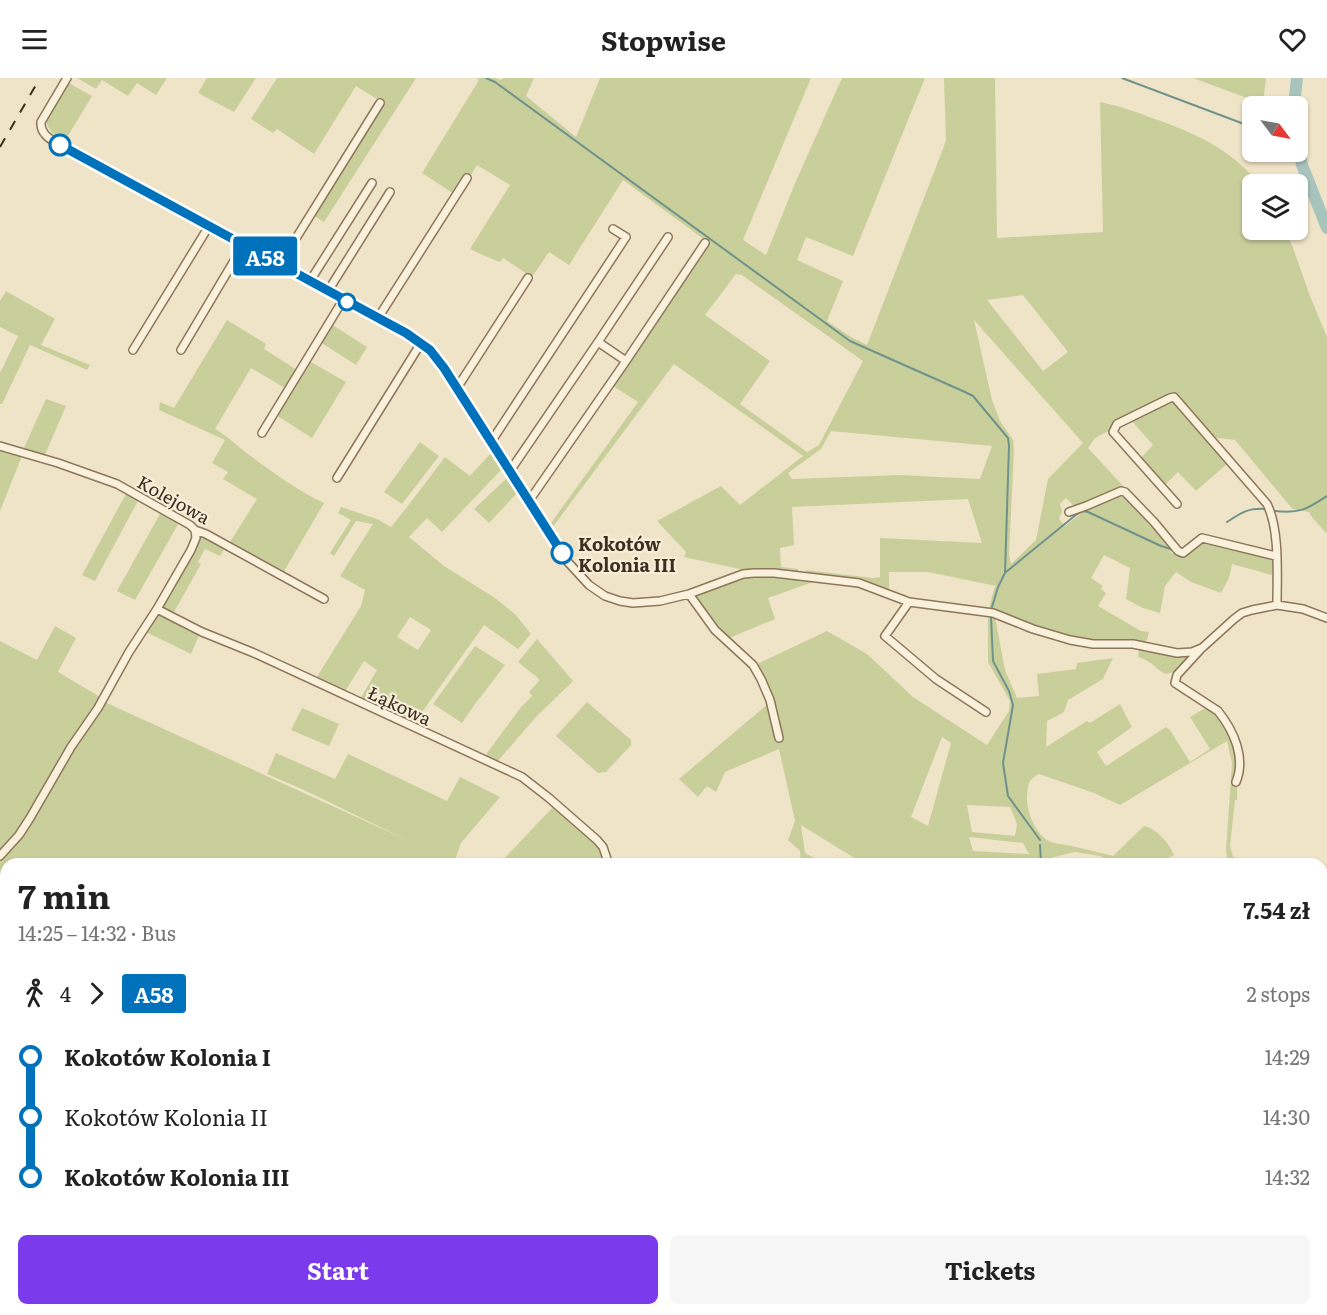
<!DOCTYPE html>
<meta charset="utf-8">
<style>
:root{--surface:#fff;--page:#f6f6f6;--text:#222;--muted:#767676;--accent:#7c3aed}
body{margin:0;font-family:Literata,serif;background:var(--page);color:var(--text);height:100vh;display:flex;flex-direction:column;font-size:22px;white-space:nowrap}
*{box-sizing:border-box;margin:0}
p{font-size:20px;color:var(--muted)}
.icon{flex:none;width:33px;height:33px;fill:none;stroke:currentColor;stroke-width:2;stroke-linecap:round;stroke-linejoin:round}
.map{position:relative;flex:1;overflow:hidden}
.panel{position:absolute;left:0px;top:780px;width:1328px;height:458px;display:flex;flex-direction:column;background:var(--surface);border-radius:18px 18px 0 0;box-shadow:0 2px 4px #0004}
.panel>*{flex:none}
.badge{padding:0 12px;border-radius:4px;font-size:21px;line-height:39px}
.needle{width:39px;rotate:122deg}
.tools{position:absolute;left:1242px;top:18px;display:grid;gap:12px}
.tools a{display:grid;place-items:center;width:66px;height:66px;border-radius:9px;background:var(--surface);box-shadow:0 2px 4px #0004;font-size:30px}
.map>.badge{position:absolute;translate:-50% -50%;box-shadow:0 0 0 3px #fff}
.legs{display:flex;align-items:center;gap:9px;height:66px;padding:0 18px;font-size:20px}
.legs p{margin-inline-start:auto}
.head{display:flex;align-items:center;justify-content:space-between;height:102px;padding:0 18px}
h1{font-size:33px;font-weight:700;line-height:45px}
.action{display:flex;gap:12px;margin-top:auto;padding:12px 18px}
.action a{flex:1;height:69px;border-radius:9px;background:var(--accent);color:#fff;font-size:24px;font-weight:700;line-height:69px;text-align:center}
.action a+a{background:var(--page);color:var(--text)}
ul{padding:0 18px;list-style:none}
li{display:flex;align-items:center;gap:21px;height:60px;font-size:22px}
li i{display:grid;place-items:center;width:9px;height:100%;margin:0 8px;background:currentColor}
li i::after{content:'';width:15px;height:15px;margin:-8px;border:4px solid;border-radius:50%;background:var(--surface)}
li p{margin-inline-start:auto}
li:first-child i{background:linear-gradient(#0000 50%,currentColor 0)}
li:last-child i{background:linear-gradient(currentColor 50%,#0000 0)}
header{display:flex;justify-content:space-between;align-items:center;height:78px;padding:0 18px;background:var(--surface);font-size:27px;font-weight:700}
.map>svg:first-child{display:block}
.green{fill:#c9cf9b;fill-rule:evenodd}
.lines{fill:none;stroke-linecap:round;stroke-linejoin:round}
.stream{stroke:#6f938a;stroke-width:2}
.river{stroke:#a9c4bc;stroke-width:12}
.minor-casing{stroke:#8d765c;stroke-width:10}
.minor{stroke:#faf1dc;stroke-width:7}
.rail{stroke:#3d2e20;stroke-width:2;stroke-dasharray:10 10;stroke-linecap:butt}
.line-1-casing{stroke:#fff;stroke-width:14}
.line-1{stroke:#0072bc;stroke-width:9}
.stop-1-dot{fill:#fff;stroke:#0072bc;stroke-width:3}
.labels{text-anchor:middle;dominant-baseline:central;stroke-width:4.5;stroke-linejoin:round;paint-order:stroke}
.street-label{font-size:18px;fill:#3d2e20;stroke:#f7eed8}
.stop-label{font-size:18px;font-weight:bold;fill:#3d2e20;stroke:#f7eed8;text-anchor:start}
</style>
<header><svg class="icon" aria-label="menu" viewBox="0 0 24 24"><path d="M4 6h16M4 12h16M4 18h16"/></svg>Stopwise<svg class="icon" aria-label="heart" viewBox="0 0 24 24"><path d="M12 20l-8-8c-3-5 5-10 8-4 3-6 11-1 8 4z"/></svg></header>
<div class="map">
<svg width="1327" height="1237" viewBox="0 0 1327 1237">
<rect width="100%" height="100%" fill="#f0e4c8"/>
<path class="green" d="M77 0H167L156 17 137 5 128 18 102 2 96 11Z
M207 0H256L234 34 198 15Z
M277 0H416L324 144 313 137 382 24 356 8 314 76 277 51 273 55 251 41Z
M476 0H496L501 2 503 0H534L526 18 576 59 600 0H811L743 162 766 177 796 103 842 0H925L853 178 806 159 797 182 843 203 827 243 851 259 867 267 946 63 944 0H995L997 160 1103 154 1100 24C1120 28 1139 35 1158 42 1201 58 1229 71 1260 106H1252V152H1285L1292 167 1310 218 1327 259V456L1311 438 1309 434 1293 431 1290 428 1235 362 1211 359 1176 319 1167 317 1122 340 1115 344 1110 352 1095 360 1088 370 1124 409 1096 421 1075 429 1066 420 1060 426 1062 433 1059 441 1065 448C1082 434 1100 421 1122 417L1128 421 1170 468 1171 475 1182 479 1205 463 1273 481 1272 497 1232 486 1229 500 1221 515 1191 504 1176 494 1165 508 1160 535 1143 530 1126 521 1130 490 1104 477 1091 500 1103 508 1101 511 1106 515 1098 528 1141 553 1149 554 1147 562 1144 564H1107L1056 555 995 531 989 530 994 511 996 508 928 494H889V513L860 502 806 496V492L873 500 880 499V460L982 465 968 421 792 429 794 467 780 470 781 489 798 491 797 496 774 493 744 492 684 479 686 474 657 443 721 408 740 427 803 378 674 286 552 450 549 448 638 324 613 308 709 165 623 102 569 187 549 174 532 199 503 180 500 184 485 178 470 171 510 107 477 87 471 97 467 95 454 116 422 95 479 2ZM736 196 742 197 863 283 819 367 807 374 740 326 770 283 705 237ZM1023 217 1068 274 1043 293 987 222ZM974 242 1083 365 1048 401 1036 462 1011 486 1009 476 1014 373 1013 362 1000 343 992 322ZM831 353 992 368 980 401 900 397 792 401 788 395 821 371Z
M1193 0H1266L1263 26Z
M69 5 92 18 63 66C57 58 47 52 46 42Z
M6 213 55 241 41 267 90 287 87 292 30 267 2 326H0V295L18 258 0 249V223Z
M227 242 266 266 264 271 297 292 285 310 251 290 215 351C229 359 239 370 252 379 274 395 300 414 324 425L283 495 230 464 257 421 223 401 228 394 212 385 225 362 159 332 160 324 174 330Z
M331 246 367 269 356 287 320 264Z
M309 283 346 304 312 360 276 337Z
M46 321 66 328 44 379 23 372Z
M1172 322 1191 343 1195 351H1197L1228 385 1196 413 1178 394 1164 408 1140 381 1153 367 1131 342Z
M420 364 439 378 402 426 384 414Z
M0 372 22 378 0 433Z
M491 375 502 391 442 454 427 440 409 459 444 488 495 520 515 536 531 556 518 571 484 547 415 644 411 646 359 623 377 592 364 583 344 615 315 602 361 528 365 512 340 498 373 446 356 443 334 478 330 475 351 442 338 435 341 429 377 441 391 449 407 429 445 379 470 398ZM410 539 431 552 418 572 397 559Z
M508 399 518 414 489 445 474 431Z
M127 414 139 421 134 430 95 503 82 497Z
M161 434 180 443 135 522 117 513Z
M200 456 225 470 220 478 205 471 198 484 201 486 173 536 163 531 162 527C175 505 194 480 200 456Z
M750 498H760L813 504 768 520 775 541 727 561 755 587 827 553 867 576 913 619 987 667 1009 633 1010 623 988 584V539H995L1005 592 1017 620 1039 618 1037 596 1076 591 1077 585 1113 580 1103 601 1068 622 1064 634 1047 643 1046 669 1087 643 1090 645 1120 626 1132 649 1097 674 1106 688 1166 649 1170 652 1190 684 1210 671 1190 639 1207 629C1242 658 1237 682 1237 722H1235L1230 768 1233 779 1267 786H1228L1226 772 1232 685 1227 663 1120 727 1094 715 1039 696C1028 702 1028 706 1027 719 1026 732 1036 757 1049 763 1054 766 1061 766 1067 767 1082 770 1097 774 1113 778L1144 748C1157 751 1169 765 1174 777L1156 786H1117L1100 778 1075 774 1046 781V786H864L801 747 805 775 825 786H800L801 784 800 773 788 762 795 743 779 671 725 694 716 714 707 708 698 719 679 701 768 626 763 612 746 584 719 560 689 524 686 522C706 512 728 503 750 498ZM942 659 951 665 928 748 911 739ZM967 727 1010 729 1017 746 1015 758 972 754ZM969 759 1023 765 1029 776 973 773Z
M160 536 200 555 191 576 146 554 156 537Z
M55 548 76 560 58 594 100 619V621L109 626 407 762 304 712 267 696 276 675 335 701 348 676 447 723 460 699 500 719 461 765 455 782 468 786H6V816L0 812V563L37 582Z
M537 561 573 603 535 640 496 685 486 681 487 675 521 629 532 618 529 614 539 603 538 600 518 584Z
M475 568 505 587 475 626 462 645 433 626Z
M1139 570 1165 576 1188 579 1189 580C1159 611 1166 588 1138 579Z
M587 624 631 662V667L606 694 598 695 556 658Z
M302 630 339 646 329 668 291 652Z
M554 728 597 765 603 774 606 786H499Z
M1327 1101V1168L1323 1172 1322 1170V1104Z
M160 1232H455L457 1237H164Z
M524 1232H621L622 1237H537Z
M851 1232H1263L1267 1237H858Z"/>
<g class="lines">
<path class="stream" d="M486 0 495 4 850 263 965 314 973 318 1008 360 1009 368 1005 495 998 509 992 529
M1122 0 1252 49
M1275 433C1300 436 1307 431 1327 418
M1227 444C1242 434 1248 430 1266 431
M1006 494 1077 436 1083 433 1088 434 1161 468 1174 472
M991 539 993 583 1009 613 1013 627 1003 685 1008 718 1040 762
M1040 767 1041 786
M0 971 6 976
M163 1232 167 1237
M532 1232 545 1237
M242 1237 246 1232
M1056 1237 1062 1232"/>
<path class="river" d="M1294 28 1297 0
M1298 66 1302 87 1327 150"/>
<defs>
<path id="minor" d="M67 0 41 44C40 58 54 63 64 70L407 255 430 272 444 290 566 482 589 507 605 518 620 523 633 525 660 523 689 516 743 496 754 495H774L859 505 909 524 993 535 1033 551 1070 562 1093 566H1133L1177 575 1192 574 1202 570 1234 541 1242 535 1252 532 1277 527 1303 531 1327 540
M280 186 380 25
M310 203 372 105
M328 213 390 114
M378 240 467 100
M133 272 209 148
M181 272 244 166
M626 283 598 264 668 159
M457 310 528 200
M262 355 343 222
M491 364 626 159 613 151
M0 368 58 385 117 406 190 447 195 452 206 456 324 521
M510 393 598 264
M337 400 421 265
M529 423 626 283 705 165
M1177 426 1113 354 1117 346 1170 320 1174 319 1267 426C1280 452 1277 497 1277 527
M1069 434 1086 428 1121 413 1125 414 1154 444 1178 473 1183 475 1202 460 1276 478
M689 516 715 552 753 587 761 601 770 622 779 660
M909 524 885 558 936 601 986 634
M157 531 202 554 254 575 522 699 549 720 597 762 603 769 607 781
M1200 572 1177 597 1175 605 1218 633C1234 653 1246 680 1236 704
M0 778 19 757 30 740 71 669 98 630 129 574 157 531 191 472 196 460 195 452
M0 961 6 967
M1325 1037 1327 1050
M0 1172 6 1170
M1322 1212 1327 1217
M1272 1237 1278 1232"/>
</defs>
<use href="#minor" class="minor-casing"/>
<use href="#minor" class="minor"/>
<path class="rail" d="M0 69 40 0"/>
</g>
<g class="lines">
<defs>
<path id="line-1" d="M60 67 393 248 406 255 430 272 444 290 562 475"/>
</defs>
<use href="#line-1" class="line-1-casing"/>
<use href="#line-1" class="line-1"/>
</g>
<g class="stop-1-dot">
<circle cx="60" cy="67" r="10"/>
<circle cx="347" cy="224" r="8"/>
<circle cx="562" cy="475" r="10"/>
</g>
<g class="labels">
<g class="street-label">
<text transform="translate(174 421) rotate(29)">Kolejowa</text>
<text transform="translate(400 627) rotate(25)">Łąkowa</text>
</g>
<g class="stop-label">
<text x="578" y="465">Kokotów<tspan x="578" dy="21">Kolonia III</tspan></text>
</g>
</g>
</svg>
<div class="tools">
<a><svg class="needle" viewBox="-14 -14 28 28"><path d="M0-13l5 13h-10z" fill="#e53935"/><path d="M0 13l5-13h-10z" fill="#767676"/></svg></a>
<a><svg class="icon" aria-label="layers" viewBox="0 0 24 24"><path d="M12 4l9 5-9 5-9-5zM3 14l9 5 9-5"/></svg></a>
</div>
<b class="badge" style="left:265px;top:178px;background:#0072bc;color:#fff">A58</b>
<section class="panel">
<div class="head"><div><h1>7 min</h1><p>14:25 – 14:32 · Bus</p></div><b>7.54 zł</b></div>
<div class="legs"><svg class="icon" aria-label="walk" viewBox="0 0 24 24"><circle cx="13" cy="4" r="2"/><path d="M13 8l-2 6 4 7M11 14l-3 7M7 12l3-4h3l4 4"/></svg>4<svg class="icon" aria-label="forward" viewBox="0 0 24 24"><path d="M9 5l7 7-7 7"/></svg><b class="badge" style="background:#0072bc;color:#fff">A58</b><p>2 stops</p></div>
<ul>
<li><i style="color:#0072bc"></i><b>Kokotów Kolonia I</b><p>14:29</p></li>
<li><i style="color:#0072bc"></i><span>Kokotów Kolonia II</span><p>14:30</p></li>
<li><i style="color:#0072bc"></i><b>Kokotów Kolonia III</b><p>14:32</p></li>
</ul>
<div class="action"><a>Start</a><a>Tickets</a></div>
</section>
</div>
